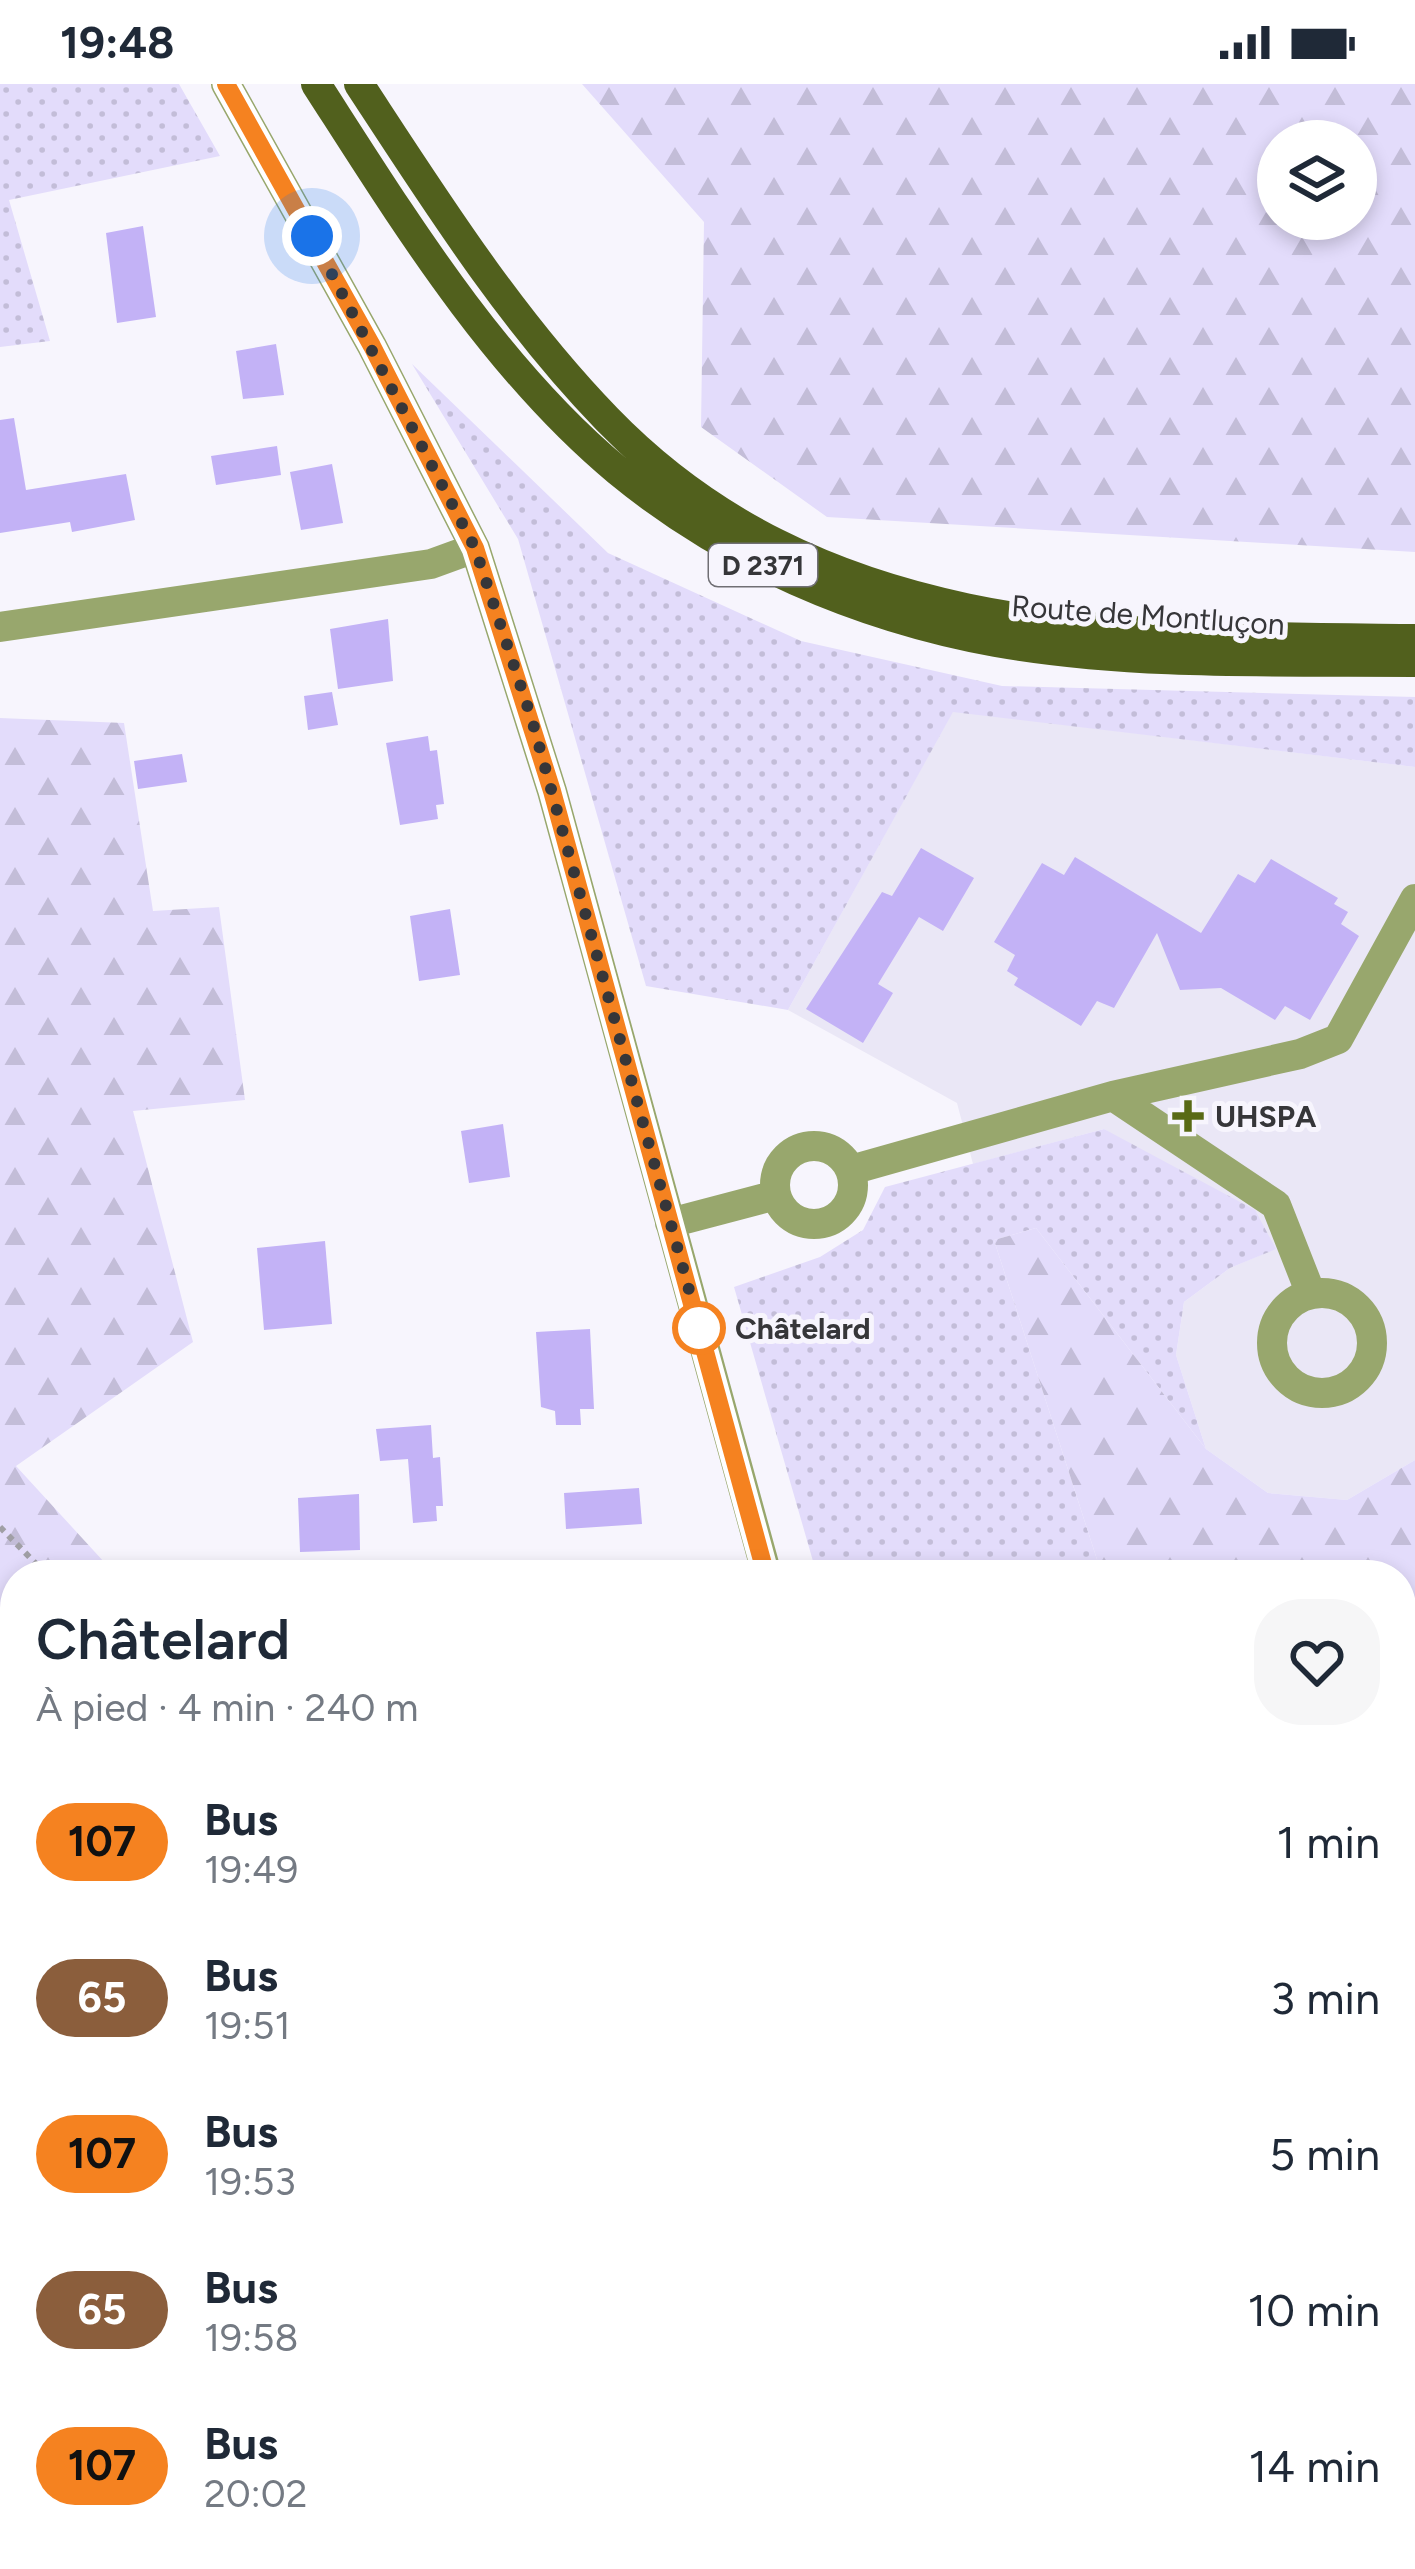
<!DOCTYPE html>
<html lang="fr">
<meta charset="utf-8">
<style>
:root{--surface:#fff;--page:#f6f6f7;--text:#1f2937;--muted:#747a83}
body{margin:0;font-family:Figtree,sans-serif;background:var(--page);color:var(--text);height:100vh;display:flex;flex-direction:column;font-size:45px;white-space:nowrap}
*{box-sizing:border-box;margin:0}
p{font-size:39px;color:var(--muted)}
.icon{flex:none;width:66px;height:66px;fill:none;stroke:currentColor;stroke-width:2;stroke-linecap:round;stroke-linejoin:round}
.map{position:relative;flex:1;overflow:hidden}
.sheet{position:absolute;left:0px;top:1476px;width:1416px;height:1011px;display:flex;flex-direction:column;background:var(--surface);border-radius:48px 48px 0 0;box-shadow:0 6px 18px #0003}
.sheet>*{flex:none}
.badge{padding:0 24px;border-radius:39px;font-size:42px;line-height:78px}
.fabs{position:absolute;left:1257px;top:36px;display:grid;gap:24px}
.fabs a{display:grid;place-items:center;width:120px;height:120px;border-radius:50%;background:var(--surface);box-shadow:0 6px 18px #0003;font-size:60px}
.you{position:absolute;width:60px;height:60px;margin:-30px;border:9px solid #fff;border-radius:50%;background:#1a73e8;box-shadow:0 0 0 18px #1a73e833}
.map>.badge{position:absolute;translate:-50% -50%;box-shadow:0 0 0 6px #fff}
.round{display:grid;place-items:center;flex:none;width:126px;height:126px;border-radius:48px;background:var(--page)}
.headline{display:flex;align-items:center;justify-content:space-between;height:204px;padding:0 36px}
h1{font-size:57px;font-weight:600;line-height:90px}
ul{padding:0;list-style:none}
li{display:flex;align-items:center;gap:36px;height:156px;padding:0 36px}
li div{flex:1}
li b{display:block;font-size:45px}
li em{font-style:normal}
li .badge{min-width:132px;font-weight:700;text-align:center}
.status{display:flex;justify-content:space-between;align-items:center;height:84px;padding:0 60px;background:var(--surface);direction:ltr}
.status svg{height:33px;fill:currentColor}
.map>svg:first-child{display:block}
.built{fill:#eae7f6}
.grass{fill:url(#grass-dots)}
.forest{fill:url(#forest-firs);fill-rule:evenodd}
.building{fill:#c3b2f6}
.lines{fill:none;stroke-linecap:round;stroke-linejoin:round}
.path{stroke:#a09fa5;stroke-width:6;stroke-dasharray:6 6;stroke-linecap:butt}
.minor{stroke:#98a76d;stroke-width:30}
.major{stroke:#51601d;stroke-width:30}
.line-casing{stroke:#fff;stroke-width:27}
.line{stroke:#f58220;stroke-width:18}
.walk{stroke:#363639;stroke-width:12;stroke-dasharray:0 21.6}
.poi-dot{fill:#596a15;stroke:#f7f5fd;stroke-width:4.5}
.stop-dot{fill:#fff;stroke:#f58220;stroke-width:6}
.labels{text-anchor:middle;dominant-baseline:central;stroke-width:10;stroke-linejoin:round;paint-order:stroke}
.shield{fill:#f7f5fd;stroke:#706f74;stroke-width:3}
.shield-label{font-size:27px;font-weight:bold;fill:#363639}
.street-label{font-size:30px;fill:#363639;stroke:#f7f5fd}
.poi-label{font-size:30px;font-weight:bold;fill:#363639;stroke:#f7f5fd;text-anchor:start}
.stop-label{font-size:30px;font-weight:bold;fill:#363639;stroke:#f7f5fd;text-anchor:start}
</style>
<div class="status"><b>19:48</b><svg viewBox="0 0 49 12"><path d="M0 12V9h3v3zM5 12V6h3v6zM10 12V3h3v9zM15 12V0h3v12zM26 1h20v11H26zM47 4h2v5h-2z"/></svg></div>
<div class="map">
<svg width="1415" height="2485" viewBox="0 0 1415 2485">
<defs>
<pattern id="grass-dots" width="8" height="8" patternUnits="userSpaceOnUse" patternTransform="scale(3)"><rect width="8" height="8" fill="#e3dcfb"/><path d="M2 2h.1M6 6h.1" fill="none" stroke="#c3bdd8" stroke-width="1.8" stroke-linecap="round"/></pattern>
<pattern id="forest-firs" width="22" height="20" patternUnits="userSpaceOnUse" patternTransform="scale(3)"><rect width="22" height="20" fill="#e3dcfb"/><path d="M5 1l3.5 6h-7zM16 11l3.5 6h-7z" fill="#c3bdd8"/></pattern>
</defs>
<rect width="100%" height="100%" fill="#f7f5fd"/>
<path class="built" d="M953 627 1415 683V1376L1347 1416 1268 1409 1206 1365 1176 1271 1184 1218 1230 1184 1275 1165 1104 1045 973 1080 957 1019 788 926Z"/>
<path class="grass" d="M0 0H179L220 72 9 116 50 257 0 263Z
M412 280 608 469 801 557 1002 602 1415 613V683L953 628 788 926 646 902 518 455Z
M1104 1045 1255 1126 1276 1165 1230 1184 1184 1218 1176 1271 1206 1365 1036 1144 994 1156 1102 1491H817L734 1203 820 1173 863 1146 885 1103Z"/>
<path class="forest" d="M582 0H1415V468L827 433 701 343 704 138ZM1278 57H1356V135H1278Z
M0 634 124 639 153 827 219 823 245 1016 133 1027 193 1258 16 1382 116 1491H15V2472H99L94 2485H0Z
M1036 1144 1206 1365 1268 1409 1347 1416 1415 1376V1897L1401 1895V1491H1102L994 1156Z"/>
<path class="building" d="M143 142 156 233 117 239 106 149Z
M276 260 284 311 243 315 236 267Z
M14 334 26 406 126 390 135 436 72 448 70 438 0 449V336Z
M277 362 281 391 216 401 211 372Z
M332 380 343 439 301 446 290 388Z
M388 535 393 597 338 605 330 545Z
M332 608 338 641 308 646 304 612Z
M428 652 430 667 437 666 444 720 436 721 438 735 400 741 386 659Z
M182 670 187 698 138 705 134 677Z
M921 764 974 794 943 847 919 833 878 900 893 909 863 959 806 925 882 808 892 812Z
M1075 773 1201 849 1238 790 1255 799 1271 775 1338 814 1334 820 1348 828 1341 840 1359 852 1310 936 1285 922 1275 936 1221 904 1180 906 1157 849 1114 924 1097 917 1081 942 1014 901 1018 894 1007 887 1015 871 994 858 1042 779 1064 791Z
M450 825 460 891 419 897 410 832Z
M503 1040 510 1093 469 1099 461 1047Z
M325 1157 332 1240 264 1246 257 1164Z
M590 1245 594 1325H580L581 1341H556L555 1327 541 1323 536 1248Z
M431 1341 433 1374 440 1373 443 1422H436L437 1437 413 1439 408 1375 380 1377 376 1345Z
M639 1404 642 1440 566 1445 564 1409Z
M359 1410 360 1466 300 1468 298 1414Z"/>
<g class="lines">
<path class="path" d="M0 1443 47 1491"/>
<path class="minor" d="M226 0 372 262 475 464 552 707 767 1491
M0 543 431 480 475 464
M1113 1012 1300 970 1338 955 1415 815
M775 1101a39 39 0 1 1 78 0a39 39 0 1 1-78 0Z
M851 1086 1113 1012 1276 1121 1311 1210
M670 1139 776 1111
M1272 1259a50 50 0 1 1 100 0a50 50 0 1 1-100 0Z
M1038 2472 1041 2485"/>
<path class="major" d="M316 0C403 135 493 283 618 387 726 476 859 533 996 558 1134 582 1276 577 1415 578
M359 0C435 116 510 235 607 335 824 559 1127 552 1415 555"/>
</g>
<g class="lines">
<defs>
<path id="line" d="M226 0 372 262 475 464 552 707 766 1491"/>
</defs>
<use href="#line" class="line-casing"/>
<use href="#line" class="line"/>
<path class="walk" d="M312 152 475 464 532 636 702 1253 699 1244"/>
</g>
<path class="poi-dot" d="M1182 1014h12v12h12v12h-12v12h-12v-12h-12v-12h12z"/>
<circle class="stop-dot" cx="699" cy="1244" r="24"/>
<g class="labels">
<rect class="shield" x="709" y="460" width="108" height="42" rx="9"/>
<g class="shield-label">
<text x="763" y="481">D 2371</text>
</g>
<g class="street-label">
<text transform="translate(1148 531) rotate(4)">Route de Montluçon</text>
</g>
<g class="poi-label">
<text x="1215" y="1032">UHSPA</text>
</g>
<g class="stop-label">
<text x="735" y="1244">Châtelard</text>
</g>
</g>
</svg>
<div class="fabs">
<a><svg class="icon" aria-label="layers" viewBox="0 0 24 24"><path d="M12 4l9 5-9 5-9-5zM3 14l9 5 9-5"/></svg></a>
</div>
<div class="you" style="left:312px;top:152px"></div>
<section class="sheet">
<div class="headline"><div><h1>Châtelard</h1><p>À pied · 4 min · 240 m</p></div><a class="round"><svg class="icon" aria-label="heart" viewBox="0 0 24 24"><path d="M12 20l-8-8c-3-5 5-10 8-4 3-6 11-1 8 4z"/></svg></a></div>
<ul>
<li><span class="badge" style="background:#f58220;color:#111">107</span><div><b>Bus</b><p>19:49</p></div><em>1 min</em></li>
<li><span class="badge" style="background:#8b5e3c;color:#fff">65</span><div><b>Bus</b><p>19:51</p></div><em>3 min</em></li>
<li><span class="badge" style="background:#f58220;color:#111">107</span><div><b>Bus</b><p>19:53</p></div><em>5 min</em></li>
<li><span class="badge" style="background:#8b5e3c;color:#fff">65</span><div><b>Bus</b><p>19:58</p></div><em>10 min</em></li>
<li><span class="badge" style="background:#f58220;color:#111">107</span><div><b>Bus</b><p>20:02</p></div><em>14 min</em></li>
</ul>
</section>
</div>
